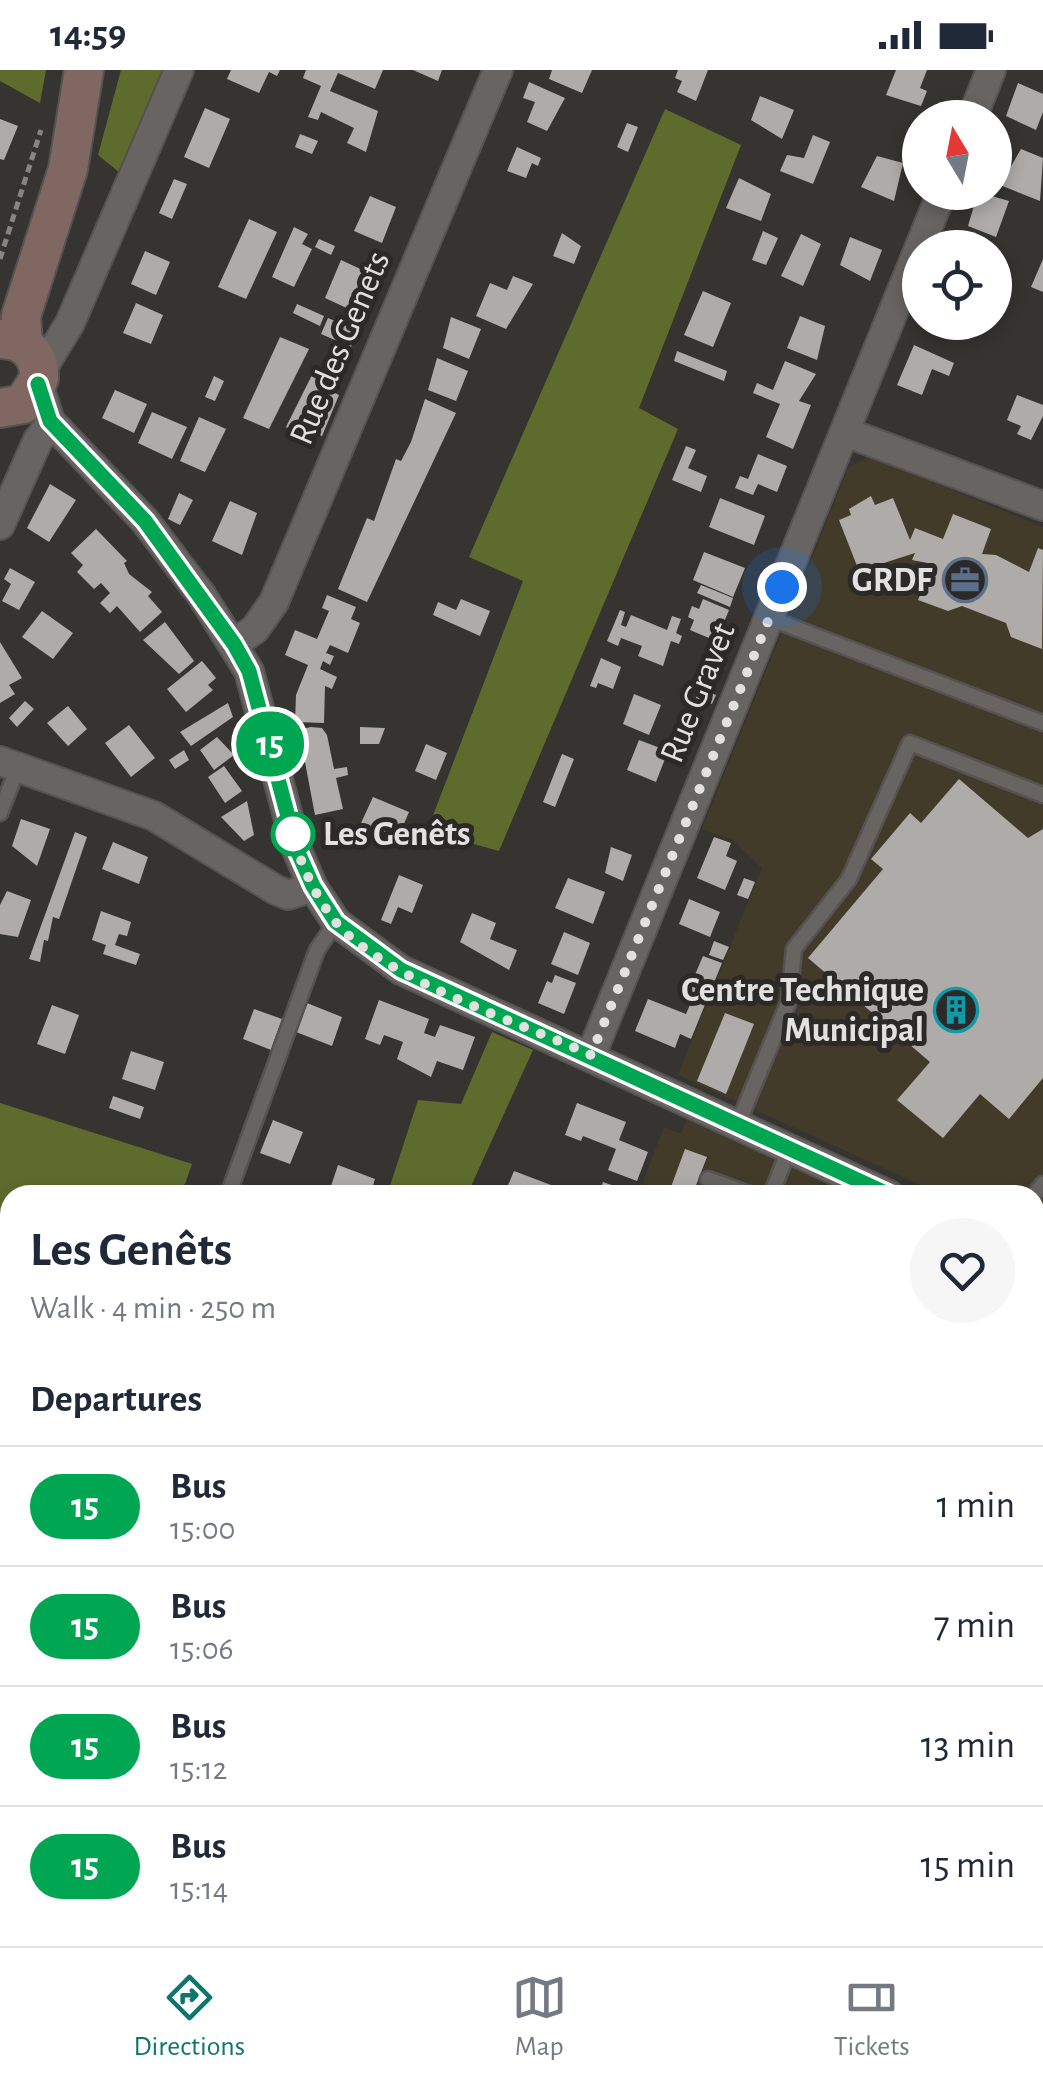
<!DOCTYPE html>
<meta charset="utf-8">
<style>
:root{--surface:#fff;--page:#f6f6f7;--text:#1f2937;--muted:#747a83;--line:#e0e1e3;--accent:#0f766e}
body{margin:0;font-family:"Alegreya Sans",sans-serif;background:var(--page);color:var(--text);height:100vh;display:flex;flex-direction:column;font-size:38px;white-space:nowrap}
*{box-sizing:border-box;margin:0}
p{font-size:32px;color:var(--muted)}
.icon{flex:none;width:55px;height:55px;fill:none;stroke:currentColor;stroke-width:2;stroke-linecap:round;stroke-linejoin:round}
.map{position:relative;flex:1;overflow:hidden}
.sheet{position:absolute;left:0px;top:1115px;width:1045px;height:762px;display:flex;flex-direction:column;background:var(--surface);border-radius:30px 30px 0 0;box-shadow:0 5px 15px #0003}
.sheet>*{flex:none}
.badge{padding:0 20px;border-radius:32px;font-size:35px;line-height:65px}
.needle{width:65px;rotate:350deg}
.fabs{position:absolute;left:902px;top:30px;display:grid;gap:20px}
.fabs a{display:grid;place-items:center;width:110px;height:110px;border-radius:50%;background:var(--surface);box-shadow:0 5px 15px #0003;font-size:50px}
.you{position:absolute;width:50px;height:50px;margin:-25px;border:8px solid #fff;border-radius:50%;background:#1a73e8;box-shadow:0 0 0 15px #1a73e833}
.map>.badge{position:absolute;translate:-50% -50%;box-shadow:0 0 0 5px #fff}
h2{padding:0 30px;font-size:38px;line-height:90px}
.round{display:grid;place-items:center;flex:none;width:105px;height:105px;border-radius:52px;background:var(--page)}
.overview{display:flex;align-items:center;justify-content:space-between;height:170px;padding:0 30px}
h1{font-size:48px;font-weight:700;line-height:75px}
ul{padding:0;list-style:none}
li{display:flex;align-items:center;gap:30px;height:120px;padding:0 30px;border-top:2px solid var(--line)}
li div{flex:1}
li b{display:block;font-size:38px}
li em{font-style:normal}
li .badge{min-width:110px;font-weight:700;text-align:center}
.status{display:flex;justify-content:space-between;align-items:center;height:70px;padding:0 50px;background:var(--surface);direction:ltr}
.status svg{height:28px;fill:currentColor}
.tab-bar{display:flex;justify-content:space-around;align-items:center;height:140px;border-top:2px solid var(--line);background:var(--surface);font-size:28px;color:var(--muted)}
.tab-bar a{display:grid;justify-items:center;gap:5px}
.tab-bar .selected{color:var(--accent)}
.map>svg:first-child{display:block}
.industrial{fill:#423b2a}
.forest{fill:#5e6b2d}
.building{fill:#aeaba8}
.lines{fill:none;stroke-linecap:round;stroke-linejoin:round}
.service-casing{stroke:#555251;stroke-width:19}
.minor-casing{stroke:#555251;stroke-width:32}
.secondary-casing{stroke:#555251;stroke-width:42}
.path{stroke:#878583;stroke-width:5;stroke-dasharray:8 5;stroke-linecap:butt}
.service{stroke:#676462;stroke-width:14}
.minor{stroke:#676462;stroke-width:28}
.secondary{stroke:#816761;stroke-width:38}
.line-casing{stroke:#fff;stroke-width:22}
.line{stroke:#00a651;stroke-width:15}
.walk{stroke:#e3e1e0;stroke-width:10;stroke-dasharray:0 18}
.stop-dot{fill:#fff;stroke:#00a651;stroke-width:5}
.labels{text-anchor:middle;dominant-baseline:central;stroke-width:10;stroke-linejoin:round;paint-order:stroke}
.street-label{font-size:35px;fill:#e3e1e0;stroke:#2c2a28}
.poi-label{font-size:35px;font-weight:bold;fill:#e3e1e0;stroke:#2c2a28;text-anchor:end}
.stop-label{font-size:35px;font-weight:bold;fill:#e3e1e0;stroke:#2c2a28;text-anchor:start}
</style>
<div class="status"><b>14:59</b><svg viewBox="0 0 49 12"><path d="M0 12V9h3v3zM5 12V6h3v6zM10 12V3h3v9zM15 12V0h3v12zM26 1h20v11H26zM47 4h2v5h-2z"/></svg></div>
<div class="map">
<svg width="1043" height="1876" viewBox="0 0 1043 1876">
<rect width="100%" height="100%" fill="#363431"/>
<path class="industrial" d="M871 387 1043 457V1170L1035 1166V1125H943L678 1005 762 798 733 770 702 759 849 396Z
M687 1050 820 1111 823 1125H638L664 1057 681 1064Z
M1035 1209 1043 1213V1319L1035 1340Z"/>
<path class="forest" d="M0 0H46L40 33 0 11Z
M121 0H169L125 107 98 85Z
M665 39 741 75 639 338 678 359 499 781 427 761 523 511 469 487Z
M492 962 533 980 467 1125H387L418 1030 461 1034Z
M0 1033 192 1094 181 1125H10V1256L0 1252Z
M1043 1389V1876H935L936 1868H1035V1414Z"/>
<path class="building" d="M231 0H280L277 6 269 2 259 23 227 9Z
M306 0H383L375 19 338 3 330 21 378 41 366 82 347 73 354 58 321 42 318 50 308 47 321 16 303 8Z
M413 0H442L438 11Z
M552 0H592L582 23 549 9Z
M678 0H708L696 31 677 22 682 11 675 8Z
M896 0H927L920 18 927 21 921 36 886 25Z
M529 12 565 28 547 61 527 52 535 32 523 28Z
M1018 13 1043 24V42L1036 60 1006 46Z
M760 26 794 40 782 69 751 50Z
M205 38 230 49 209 98 184 87Z
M0 49 18 56 4 90 0 89Z
M627 53 638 57 628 82 617 77Z
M300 64 318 71 312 84 295 77Z
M813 65 830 72 813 114 780 101 787 85 804 88Z
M517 77 541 88 538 96 532 93 526 108 507 101Z
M1021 79 1043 88 1040 131 1000 115Z
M877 86 903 93 894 131 861 117Z
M739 108 771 124 761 151 726 138Z
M174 109 187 114 172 149 159 143Z
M978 122 1009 131 996 167 968 156Z
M370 126 396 137 382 173 354 161Z
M249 149 277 162 246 229 218 217Z
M294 157 308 164 302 174 312 179 294 217 272 207Z
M763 161 778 168 766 195 752 190Z
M562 163 581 176 574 194 553 186Z
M801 164 821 174 803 216 781 206Z
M957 166 986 177V178H953Z
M850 167 882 180 870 211 840 195Z
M319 169 335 176 331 185 315 177Z
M145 181 170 192 156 225 131 214Z
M1043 189V222L1031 217Z
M341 190 369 203 353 241 325 228Z
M513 206 533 214 506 259 476 246 490 213 507 220Z
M703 221 731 233 713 277 684 265Z
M136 233 163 245 151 274 123 263Z
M297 234 324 246 320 256 293 243Z
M800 246 825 256 817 290 787 278Z
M451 247 481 259 469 289 443 278Z
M328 248 358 261 351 277 321 264Z
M280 267 309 279 269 359 243 348Z
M914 275 954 293 949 306 932 299 922 325 897 315Z
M677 281 727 301 724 311 674 291Z
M437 288 468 301 456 331 428 320Z
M785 291 816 304 799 331 811 335 793 379 766 367 780 334 753 323 757 313 773 320Z
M314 301 338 311 333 322 339 325 322 366 316 364 313 369 286 357Z
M214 306 224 311 215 331 205 327Z
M115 320 147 334 134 363 102 348Z
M1017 325 1043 335V346L1031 370 1017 364 1021 356 1007 350Z
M425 329 456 343 367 532 338 519 367 448 374 451 396 389 401 391 411 372Z
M152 342 187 357 172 389 138 373Z
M199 347 226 359 205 402 180 391Z
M686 376 696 380 688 398 707 406 701 422 672 410Z
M758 384 787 396 777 422 758 414 753 425 735 418 740 406 748 409Z
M50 414 76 430 49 472 27 458Z
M179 423 193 430 180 455 168 449Z
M871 426 875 435 893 428 910 470 915 458 943 469 953 444 991 459 982 484 996 485 1029 502 1038 478 1043 480 1042 579 1011 567 1006 553 962 536 948 541 918 530 933 494 912 490 915 483 859 501 839 450 851 445 849 439Z
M720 428 765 446 754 475 709 457Z
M230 431 257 443 242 485 212 471Z
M96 459 127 491 124 493 129 504 152 522 148 526 162 542 140 562 117 536 110 543 100 533 110 523 101 513 94 519 77 502 83 495 71 483Z
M704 482 745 498 733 527 693 510Z
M10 498 35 512 19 540 2 531 11 514 4 509Z
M701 515 733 528 730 537 697 523Z
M327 525 356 537 351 549 360 553 348 583 330 575 326 583 334 586 330 595 323 591 320 599 337 607 332 619 325 616 324 653 295 652 296 625 308 595 285 585 295 560 317 569 329 541 322 538Z
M461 529 490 541 480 566 433 545 438 532 456 540Z
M703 529 729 540 716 571 690 560 694 550 688 547 692 536 699 539Z
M620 540 625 542 621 555 626 557 631 545 667 560 672 546 681 549 676 563 682 566 679 574 671 571 663 596 638 586 642 576 621 568 618 576 607 571Z
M42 541 73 563 53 589 22 567Z
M165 552 194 591 179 604 143 570Z
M0 572 22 608 9 615 15 624 0 633Z
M601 588 621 597 613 619 598 613 596 618 590 616Z
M202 591 216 608 208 615 213 620 186 642 167 619Z
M699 618 716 625 712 634 696 628Z
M634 624 661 635 649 665 623 654Z
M25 631 34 639 17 657 9 648Z
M228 633 233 647 191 676 180 662Z
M68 636 87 659 68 676 47 653Z
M129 655 155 688 131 707 105 673Z
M311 657 322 658 327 665 334 699 347 697 348 705 336 708 343 739 315 745 301 671 296 673 293 661Z
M360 657 385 658 379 674H360Z
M217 667 234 685 214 700 200 680Z
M639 670 668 681 656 712 627 700Z
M426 674 447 683 436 710 415 701Z
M184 680 189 690 175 699 169 690Z
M562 684 574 689 555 737 543 732Z
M224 696 242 721 225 733 208 707Z
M959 709 1028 768 1043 759V1008L1009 1049 980 1024 943 1068 897 1030 930 992 808 888 883 799 871 789 910 743 921 753Z
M373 727 409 742 398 768 361 753Z
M247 731 254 765 244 771 221 747Z
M21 749 50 759 37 796 12 776Z
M75 762 87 767 59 849 53 847 48 871 44 870 40 892 29 889Z
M714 767 731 773 726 786 737 791 725 820 697 808Z
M113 772 148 787 139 814 102 799Z
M611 777 632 785 623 811 605 803Z
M399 805 423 815 412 843 398 837 391 854 381 850Z
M568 808 605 822 593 854 555 838Z
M744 808 755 812 748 829 737 825Z
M7 821 31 830 18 867 0 864V835Z
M689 829 720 842 710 867 679 854Z
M101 841 131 852 127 866 119 864 115 875 140 884 136 895 103 884 106 875 92 870Z
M472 843 496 853 490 869 517 880 509 900 460 872Z
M564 862 590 873 578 905 551 894Z
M714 871 729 877 723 890 709 885Z
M703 886 722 893 691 969 680 964 675 978 635 961 648 929 686 944 692 930 685 928Z
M555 905 576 913 564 944 538 933 547 911 552 913Z
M379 930 429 949 424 963 435 967 440 955 475 967 463 1000 437 991 431 1007 397 989 403 972 384 965 380 975 365 969Z
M307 933 342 947 332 976 296 962Z
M52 935 79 945 65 984 37 974Z
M254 939 282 949 271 980 243 969Z
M725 943 754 954 726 1024 697 1011Z
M131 981 164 992 155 1020 122 1009Z
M113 1026 144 1037 140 1049 109 1038Z
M577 1033 626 1052 619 1070 648 1082 637 1111 608 1100 616 1079 583 1066 581 1071 565 1065Z
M273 1050 303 1062 290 1094 260 1083Z
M685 1079 707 1087 693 1123 685 1120 684 1125H668Z
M338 1095 375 1109 370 1125H328Z
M514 1101 551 1115 547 1125H504Z
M603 1112 617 1117 614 1125H598Z
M0 1298 10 1301V1332L0 1329Z
M0 1625 10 1628 9 1665 0 1662Z
M0 1715 10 1718 7 1770 0 1768Z
M0 1794 10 1796V1836L4 1861 0 1860Z
M63 1868H95L93 1876H61Z
M149 1868H206L204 1876H147Z
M219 1868H228L256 1876H217Z
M328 1868H361L359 1876H326Z
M406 1868H439L437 1876H404Z
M624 1868H669L667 1876H618Z
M838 1868H871L869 1876H836Z"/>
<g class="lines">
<defs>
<path id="service" d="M769 548 1043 653
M0 743 18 697
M737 1056 789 931 794 879 849 809 910 673 1043 725
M708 1109 752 1125
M228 1125 317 880 336 852
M771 1125 789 1079
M1034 1125 1043 1114
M1035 1263 1043 1241"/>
<path id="minor" d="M972 48 991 0
M39 304 70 253 179 0
M38 314 50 351 145 451 202 526 249 601 297 780 313 817 336 852 401 900 889 1125
M845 362 1043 436
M0 455 38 370 52 353
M234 574 255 559 274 532 498 0
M0 691 154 746 276 820 288 825 313 817
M591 985 942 122
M1035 1187 1043 1190
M0 1498 10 1504
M0 1680 10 1683
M377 1876 379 1868
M577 1876 579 1868
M811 1876 813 1868"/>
<path id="secondary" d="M23 274 21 246 68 99 84 0
M0 338 23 334 39 309C40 285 26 270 2 269"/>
</defs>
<use href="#service" class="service-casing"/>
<use href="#minor" class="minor-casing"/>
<use href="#secondary" class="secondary-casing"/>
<path class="path" d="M0 189 41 60
M1035 1459 1043 1434
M952 1876V1868"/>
<use href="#service" class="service"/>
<use href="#minor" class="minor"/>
<use href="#secondary" class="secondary"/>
</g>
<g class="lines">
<defs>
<path id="line" d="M38 314 50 351 145 451 234 574 249 601 297 780 313 816 336 852 401 900 890 1125"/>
</defs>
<use href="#line" class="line-casing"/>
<use href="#line" class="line"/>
<path class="walk" d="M293 764 292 760C299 791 314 824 334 850 378 907 523 954 591 985L782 517"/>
</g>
<defs>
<symbol id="office-ring" viewBox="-11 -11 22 22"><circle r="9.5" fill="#2c2a28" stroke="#5c6f8a" stroke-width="1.5"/><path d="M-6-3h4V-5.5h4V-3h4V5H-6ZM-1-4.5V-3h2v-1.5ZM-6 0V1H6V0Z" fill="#5c6f8a"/></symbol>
<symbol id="building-ring" viewBox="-11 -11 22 22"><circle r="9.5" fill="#2c2a28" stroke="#0f9aa8" stroke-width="1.5"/><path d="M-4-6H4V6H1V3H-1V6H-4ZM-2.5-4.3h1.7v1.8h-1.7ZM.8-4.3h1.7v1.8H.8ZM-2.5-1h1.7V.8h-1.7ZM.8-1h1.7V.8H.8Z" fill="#0f9aa8"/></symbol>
</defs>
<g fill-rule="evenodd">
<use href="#office-ring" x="940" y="485" width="50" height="50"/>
<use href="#building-ring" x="931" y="915" width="50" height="50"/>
</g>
<circle class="stop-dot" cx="293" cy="764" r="20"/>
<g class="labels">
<g class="street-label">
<text transform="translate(340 278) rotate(-67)">Rue des Genets</text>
<text transform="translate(698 623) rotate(-68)">Rue Gravet</text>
</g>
<g class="poi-label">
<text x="932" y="510">GRDF</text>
<text x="924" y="920">Centre Technique<tspan x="924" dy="40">Municipal</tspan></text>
</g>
<g class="stop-label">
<text x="323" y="764">Les Genêts</text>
</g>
</g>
</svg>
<div class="fabs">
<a><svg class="needle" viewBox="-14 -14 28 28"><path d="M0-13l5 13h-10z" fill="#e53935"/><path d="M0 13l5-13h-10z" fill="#747a83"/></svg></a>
<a><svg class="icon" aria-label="locate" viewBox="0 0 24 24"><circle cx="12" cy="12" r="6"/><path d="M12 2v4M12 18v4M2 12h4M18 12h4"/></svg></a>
</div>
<div class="you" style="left:782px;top:517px"></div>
<b class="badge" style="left:270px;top:674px;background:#00a651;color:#fff">15</b>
<section class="sheet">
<div class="overview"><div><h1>Les Genêts</h1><p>Walk · 4 min · 250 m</p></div><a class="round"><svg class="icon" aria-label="heart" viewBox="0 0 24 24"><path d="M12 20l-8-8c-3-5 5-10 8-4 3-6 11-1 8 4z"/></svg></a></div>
<h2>Departures</h2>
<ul>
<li><span class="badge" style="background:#00a651;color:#fff">15</span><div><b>Bus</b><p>15:00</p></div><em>1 min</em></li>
<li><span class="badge" style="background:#00a651;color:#fff">15</span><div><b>Bus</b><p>15:06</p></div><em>7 min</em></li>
<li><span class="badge" style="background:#00a651;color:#fff">15</span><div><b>Bus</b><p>15:12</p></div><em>13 min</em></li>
<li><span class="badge" style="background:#00a651;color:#fff">15</span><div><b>Bus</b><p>15:14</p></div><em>15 min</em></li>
</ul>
</section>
</div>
<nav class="tab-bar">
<a class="selected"><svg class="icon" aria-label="directions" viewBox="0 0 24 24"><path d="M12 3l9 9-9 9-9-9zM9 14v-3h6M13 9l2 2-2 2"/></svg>Directions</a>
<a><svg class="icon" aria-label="map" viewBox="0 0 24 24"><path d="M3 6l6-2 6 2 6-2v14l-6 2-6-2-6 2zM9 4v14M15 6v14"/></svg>Map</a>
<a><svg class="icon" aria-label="tickets" viewBox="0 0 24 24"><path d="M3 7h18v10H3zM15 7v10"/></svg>Tickets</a>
</nav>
